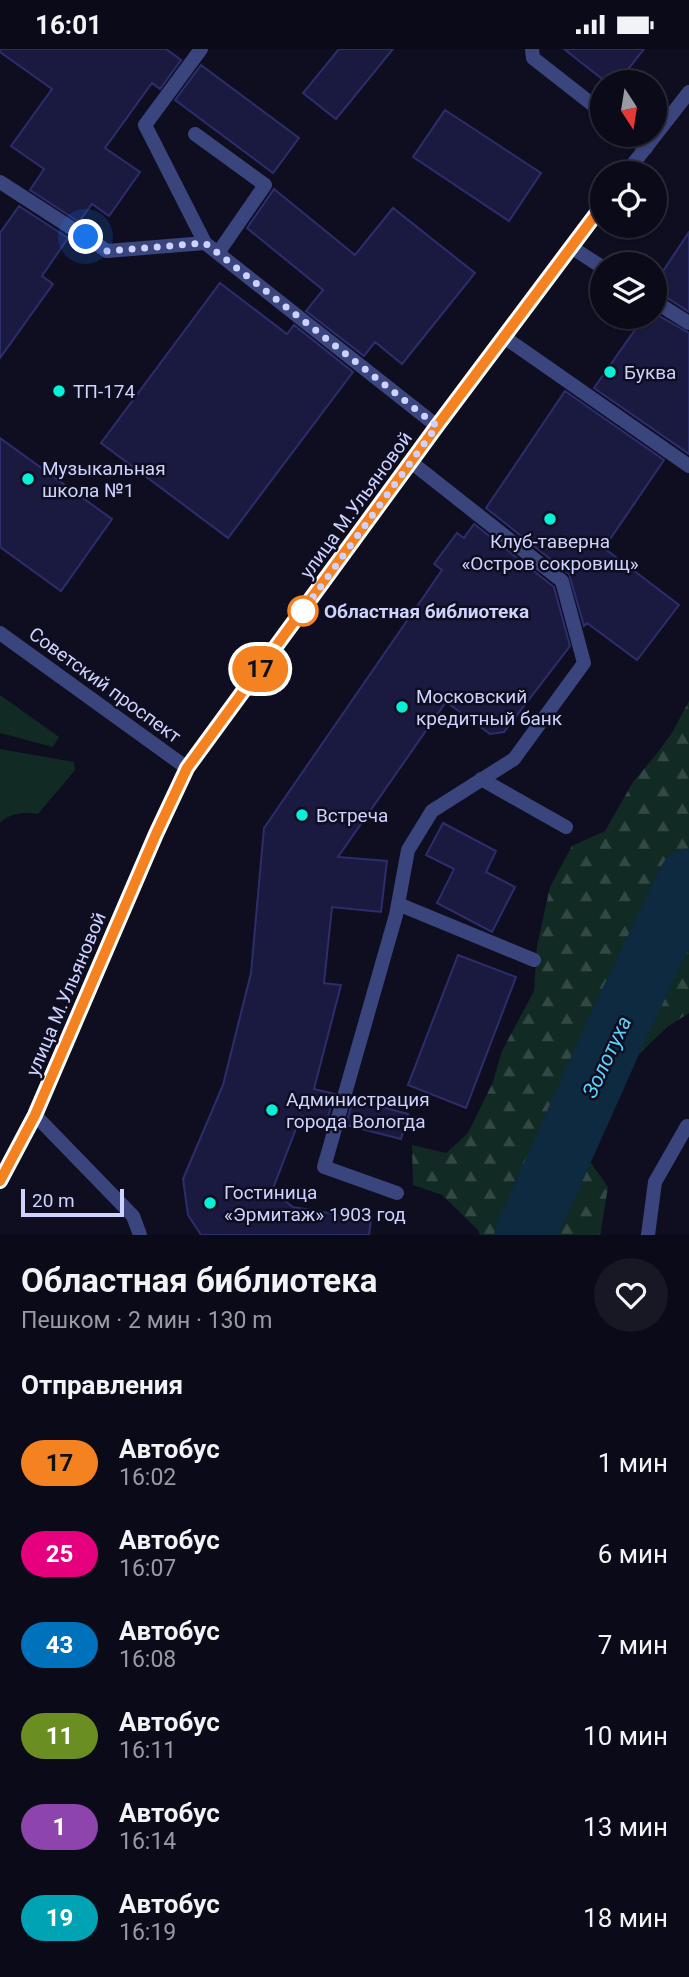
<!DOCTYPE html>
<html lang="ru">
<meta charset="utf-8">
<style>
:root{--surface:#0a0a18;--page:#181825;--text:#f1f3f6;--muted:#999aa2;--line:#2a2b37}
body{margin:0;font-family:Roboto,sans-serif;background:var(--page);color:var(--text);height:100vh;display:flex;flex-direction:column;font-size:26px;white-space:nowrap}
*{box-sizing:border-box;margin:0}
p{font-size:23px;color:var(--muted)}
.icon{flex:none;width:38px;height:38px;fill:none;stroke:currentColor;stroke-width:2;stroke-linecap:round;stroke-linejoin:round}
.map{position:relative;height:1186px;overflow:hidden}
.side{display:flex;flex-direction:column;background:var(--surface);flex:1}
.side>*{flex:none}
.badge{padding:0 14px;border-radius:23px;font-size:24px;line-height:46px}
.needle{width:46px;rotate:168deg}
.controls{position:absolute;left:590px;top:21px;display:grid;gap:14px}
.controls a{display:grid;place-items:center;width:77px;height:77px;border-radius:50%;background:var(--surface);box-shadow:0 2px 5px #0004,0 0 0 2px var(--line);font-size:35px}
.scale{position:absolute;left:21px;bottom:18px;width:103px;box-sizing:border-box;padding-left:7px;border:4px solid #ced2fe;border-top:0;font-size:19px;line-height:24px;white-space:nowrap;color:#ced2fe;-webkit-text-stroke:5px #0e0e20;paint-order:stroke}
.you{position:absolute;width:35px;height:35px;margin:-18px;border:5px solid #fff;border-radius:50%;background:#1a73e8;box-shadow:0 0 0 10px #1a73e833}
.map>.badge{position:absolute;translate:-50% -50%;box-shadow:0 0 0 4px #fff}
h2{padding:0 21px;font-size:26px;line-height:63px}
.round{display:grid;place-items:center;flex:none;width:74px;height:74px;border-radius:37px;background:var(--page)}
.head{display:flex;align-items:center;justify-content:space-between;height:119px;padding:0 21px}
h1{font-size:33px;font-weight:700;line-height:52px}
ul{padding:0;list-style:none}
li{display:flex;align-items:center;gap:21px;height:91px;padding:0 21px}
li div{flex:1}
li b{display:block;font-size:26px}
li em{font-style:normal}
li .badge{min-width:77px;font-weight:700;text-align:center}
.status{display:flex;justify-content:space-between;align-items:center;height:49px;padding:0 35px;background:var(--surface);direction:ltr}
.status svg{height:19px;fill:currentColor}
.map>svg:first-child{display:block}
.grass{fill:#112a24}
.forest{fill:url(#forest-firs)}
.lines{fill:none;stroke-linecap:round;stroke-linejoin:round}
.river{stroke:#0d2a40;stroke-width:61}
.building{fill:#1a1a41;stroke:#2d2d6c;stroke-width:2}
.lane{stroke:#3a457e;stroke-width:14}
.street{stroke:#3a457e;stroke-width:14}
.line-casing{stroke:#fff;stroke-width:16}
.line{stroke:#f58220;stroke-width:10}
.walk{stroke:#ced2fe;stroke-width:7;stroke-dasharray:0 12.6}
.poi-dot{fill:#07f1d9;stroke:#0e0e20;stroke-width:2.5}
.stop-dot{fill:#fff;stroke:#f58220;stroke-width:3.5}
.labels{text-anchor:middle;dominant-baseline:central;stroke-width:5;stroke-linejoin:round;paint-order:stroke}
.poi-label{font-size:19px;fill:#ced2fe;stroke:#0e0e20;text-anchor:start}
.street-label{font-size:19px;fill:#ced2fe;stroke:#0e0e20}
.stop-label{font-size:19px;font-weight:bold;fill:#ced2fe;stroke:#0e0e20;text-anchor:start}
.water-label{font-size:21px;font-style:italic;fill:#5fd2fa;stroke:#0e0e20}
</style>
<div class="status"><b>16:01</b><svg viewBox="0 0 49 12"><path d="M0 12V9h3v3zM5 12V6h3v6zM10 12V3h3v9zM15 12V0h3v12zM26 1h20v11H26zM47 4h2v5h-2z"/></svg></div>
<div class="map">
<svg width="689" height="1186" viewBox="0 0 689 1186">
<defs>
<pattern id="forest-firs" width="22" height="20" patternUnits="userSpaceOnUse" patternTransform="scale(1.75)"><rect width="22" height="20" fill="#112a24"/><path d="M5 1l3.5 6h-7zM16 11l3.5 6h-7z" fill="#324845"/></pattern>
</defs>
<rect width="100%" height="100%" fill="#0e0e20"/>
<path class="grass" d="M0 646 59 688 53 698 0 684Z
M0 700 74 713 75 721 38 765C24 763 11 763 0 774Z"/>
<path class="forest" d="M689 652V964L667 978 633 1011 602 1053 581 1100 608 1138 600 1186H480L478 1181 442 1146 413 1136 412 1096 446 1104 468 1084 493 1033 502 1002 534 942 537 897 550 838 572 797 605 782 633 733 655 707 672 684Z"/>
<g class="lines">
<path class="river" d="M525 1186 621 971 689 830"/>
</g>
<path class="building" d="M0 0H166L181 11 160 40 152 34 105 99 140 123 109 167 92 155 79 173 30 141 44 120 11 97 52 40 0 3Z
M339 0H393L336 70 303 44Z
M564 0H644L618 33H606Z
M201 16 299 89 273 124 175 51Z
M445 61 541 124 509 172 413 108Z
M274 140 355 206 393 159 475 224 402 315 375 293 364 307 306 262 323 241 247 179Z
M19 157 68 189 42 227 53 235 0 309V184Z
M689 183V263L660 244 663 239 655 234Z
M220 234 287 285 294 276 353 323 228 489 101 394Z
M654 264 689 284V405L594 339 644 268H654Z
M565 342 664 411 604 499 679 556 637 611 587 574 584 577 569 525 486 459Z
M0 389 112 470 61 542 0 498Z
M474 475 554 538 570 597 504 683 490 685 446 653 338 808 387 812 381 863 332 858 324 934 341 936 314 1040 335 1045 325 1077 301 1067 272 1142 293 1158 371 1171 369 1186H201L188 1166 183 1130 223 1036 251 924 264 779 442 521 434 515 457 484 464 489Z
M443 774 496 802 486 823 515 838 492 883 437 854 454 820 426 806Z
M458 906 516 928 466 1059 408 1036Z
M353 1050 408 1065 401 1090 346 1076Z"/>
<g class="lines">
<path class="lane" d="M201 0 145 76 205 194
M532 0 533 9 602 63
M195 85 265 136 218 204
M630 86 646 99
M0 133 107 202 205 194 437 377
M571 198 602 218
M654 252 689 274
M504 288 689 417
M481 730 566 778
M398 855 534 911
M397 1144 324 1118 396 866 408 801 432 762 514 710 584 614 562 532 411 413
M648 1186 655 1133 687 1077 689 1078"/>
<path class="street" d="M626 124 689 43
M0 584 187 719
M35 1066 133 1167 140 1186
M0 1132 35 1066 156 785 187 719 437 377 602 156"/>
</g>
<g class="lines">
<defs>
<path id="line" d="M0 1132 35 1066 156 785 187 719 437 377 602 157"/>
</defs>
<use href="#line" class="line-casing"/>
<use href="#line" class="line"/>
<path class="walk" d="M86 188 107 202 205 194 437 377 303 562"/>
</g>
<g class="poi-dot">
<circle cx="610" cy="323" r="7"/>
<circle cx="59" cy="342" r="7"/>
<circle cx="28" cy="430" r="7"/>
<circle cx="550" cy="470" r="7"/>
<circle cx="402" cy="658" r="7"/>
<circle cx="302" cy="766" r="7"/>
<circle cx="272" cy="1061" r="7"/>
<circle cx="210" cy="1154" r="7"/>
</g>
<circle class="stop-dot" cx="303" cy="562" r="14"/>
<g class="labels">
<g class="poi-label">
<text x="624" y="323">Буква</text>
<text x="73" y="342">ТП-174</text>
<text x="42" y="419">Музыкальная<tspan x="42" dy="22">школа №1</tspan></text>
<text x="550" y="492" text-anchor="middle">Клуб-таверна<tspan x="550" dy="22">«Остров сокровищ»</tspan></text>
<text x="416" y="647">Московский<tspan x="416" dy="22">кредитный банк</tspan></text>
<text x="316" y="766">Встреча</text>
<text x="286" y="1050">Администрация<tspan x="286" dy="22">города Вологда</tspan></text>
<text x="224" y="1143">Гостиница<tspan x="224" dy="22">«Эрмитаж» 1903 год</tspan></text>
</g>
<g class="street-label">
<text transform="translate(356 456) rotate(-54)">улица М.Ульяновой</text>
<text transform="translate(105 636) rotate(36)">Советский проспект</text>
<text transform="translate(66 945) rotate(-67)">улица М.Ульяновой</text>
</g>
<g class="stop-label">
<text x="324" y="562">Областная библиотека</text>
</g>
<g class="water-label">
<text transform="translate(607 1008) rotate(-65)">Золотуха</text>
</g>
</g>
</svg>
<div class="controls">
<a><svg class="needle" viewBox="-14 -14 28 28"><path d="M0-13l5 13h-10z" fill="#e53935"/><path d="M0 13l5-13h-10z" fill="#999aa2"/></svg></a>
<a><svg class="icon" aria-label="locate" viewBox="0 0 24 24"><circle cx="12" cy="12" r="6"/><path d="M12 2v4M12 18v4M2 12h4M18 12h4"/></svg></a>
<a><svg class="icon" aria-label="layers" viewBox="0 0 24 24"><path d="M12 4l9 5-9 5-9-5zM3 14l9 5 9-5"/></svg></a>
</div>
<div class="scale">20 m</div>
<div class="you" style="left:86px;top:188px"></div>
<b class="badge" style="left:260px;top:620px;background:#f58220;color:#111">17</b>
</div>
<section class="side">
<div class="head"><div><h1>Областная библиотека</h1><p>Пешком · 2 мин · 130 m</p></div><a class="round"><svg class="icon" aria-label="heart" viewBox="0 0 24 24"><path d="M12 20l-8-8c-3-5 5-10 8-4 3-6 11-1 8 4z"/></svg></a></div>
<h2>Отправления</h2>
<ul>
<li><span class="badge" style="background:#f58220;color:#111">17</span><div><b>Автобус</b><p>16:02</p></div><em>1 мин</em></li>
<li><span class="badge" style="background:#e6007e;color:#fff">25</span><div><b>Автобус</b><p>16:07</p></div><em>6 мин</em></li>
<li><span class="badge" style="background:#0072bc;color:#fff">43</span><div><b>Автобус</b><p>16:08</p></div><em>7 мин</em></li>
<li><span class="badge" style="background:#6b8e23;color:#fff">11</span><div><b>Автобус</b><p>16:11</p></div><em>10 мин</em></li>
<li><span class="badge" style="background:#8e44ad;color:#fff">1</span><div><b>Автобус</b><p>16:14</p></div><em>13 мин</em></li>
<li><span class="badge" style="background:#00a3b4;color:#fff">19</span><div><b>Автобус</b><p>16:19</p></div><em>18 мин</em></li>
</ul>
</section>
